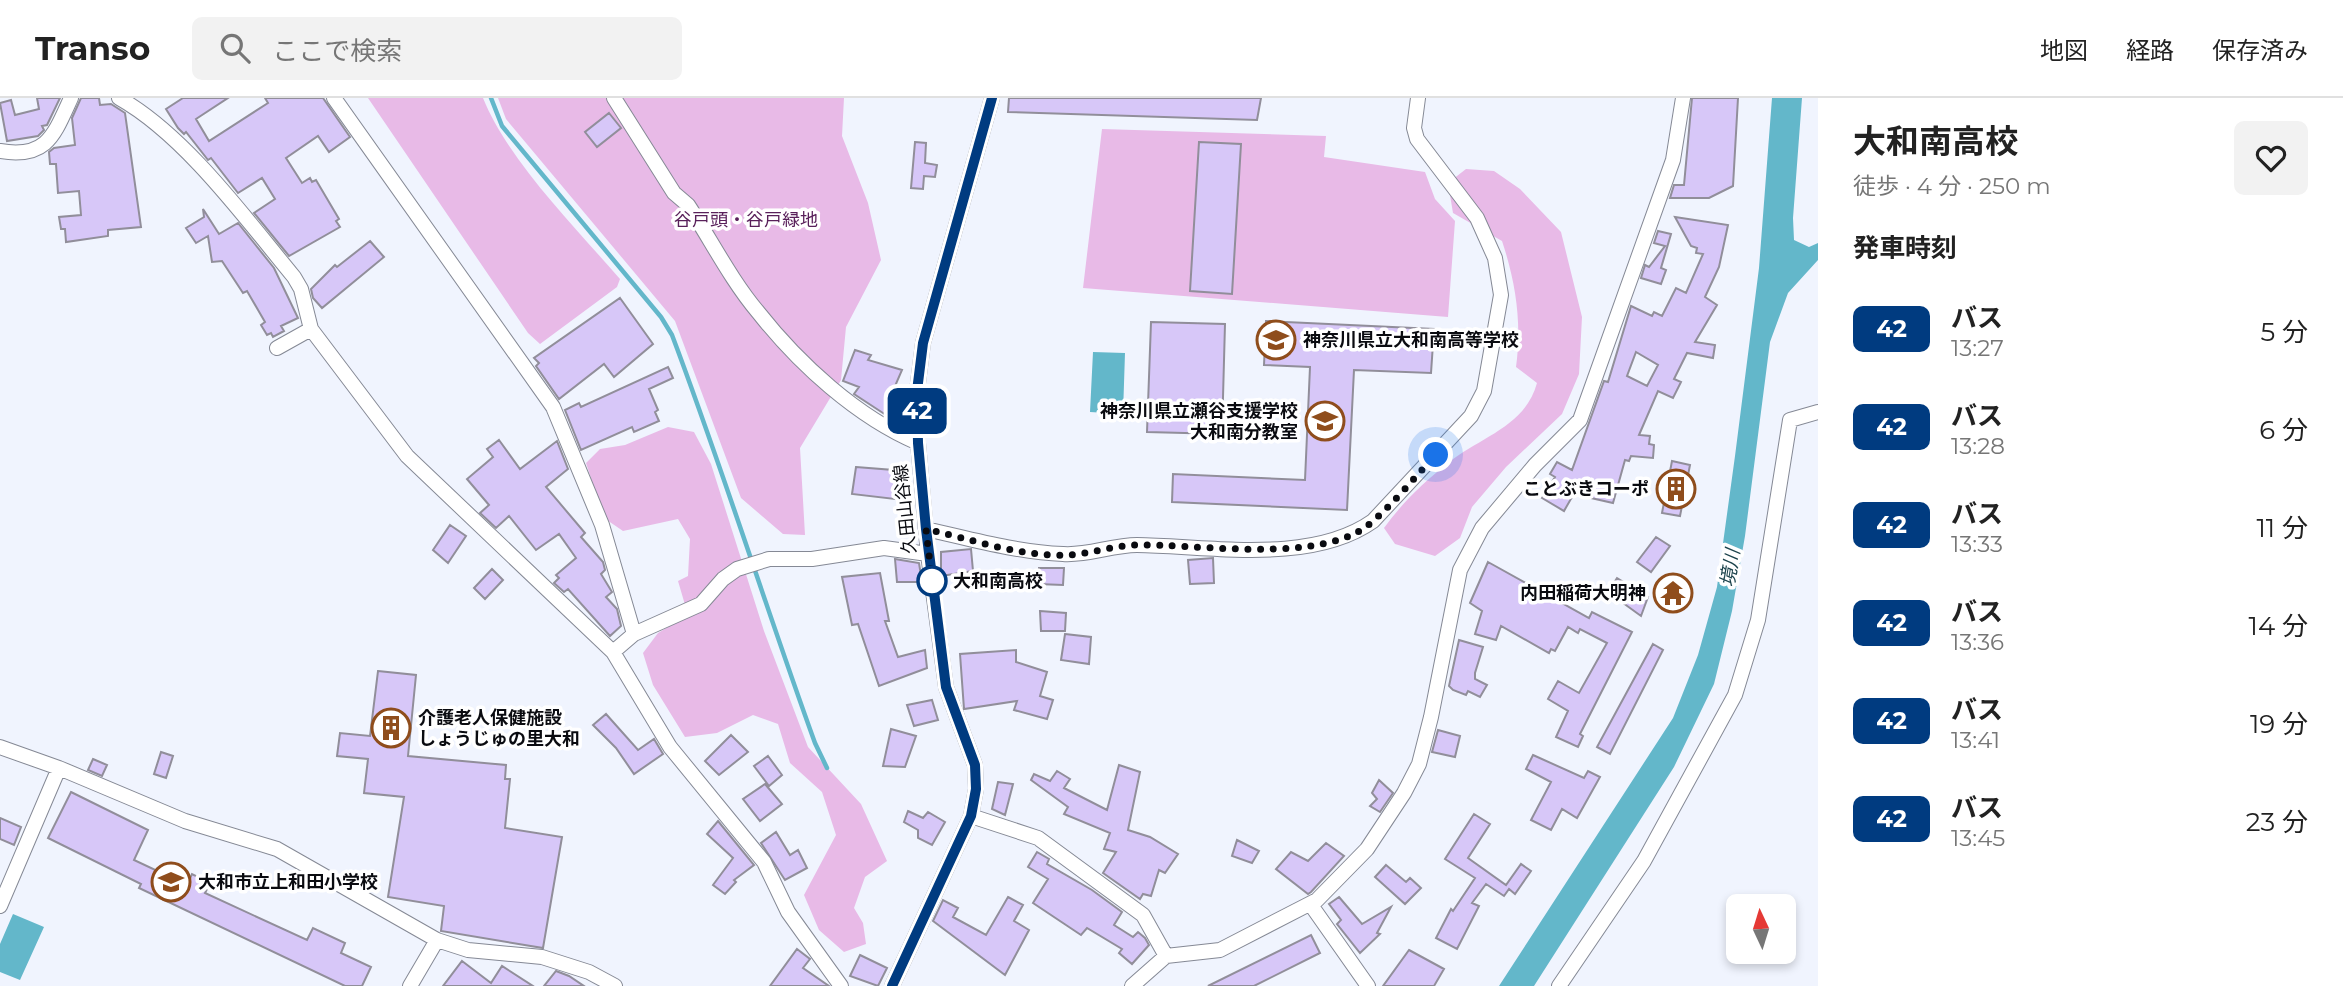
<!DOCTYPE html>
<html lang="ja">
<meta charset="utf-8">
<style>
:root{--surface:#fff;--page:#f2f2f2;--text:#222;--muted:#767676;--line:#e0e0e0}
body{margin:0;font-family:Montserrat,"Noto Sans JP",sans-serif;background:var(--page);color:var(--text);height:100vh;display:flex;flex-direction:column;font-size:26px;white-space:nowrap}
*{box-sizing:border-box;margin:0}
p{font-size:23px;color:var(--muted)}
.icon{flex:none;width:38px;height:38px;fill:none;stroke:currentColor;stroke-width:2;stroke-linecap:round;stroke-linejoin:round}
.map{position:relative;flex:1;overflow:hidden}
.panel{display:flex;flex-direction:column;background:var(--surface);width:525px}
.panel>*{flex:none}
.badge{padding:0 14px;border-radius:10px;font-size:24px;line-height:46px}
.needle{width:46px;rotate:356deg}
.buttons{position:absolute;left:1726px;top:796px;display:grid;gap:14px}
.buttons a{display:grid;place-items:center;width:70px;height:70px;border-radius:10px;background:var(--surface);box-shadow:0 4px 10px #0003;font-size:35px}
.you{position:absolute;width:35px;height:35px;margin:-18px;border:5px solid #fff;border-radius:50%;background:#1a73e8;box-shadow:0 0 0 10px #1a73e833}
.map>.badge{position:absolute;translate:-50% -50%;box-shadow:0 0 0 4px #fff}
h2{padding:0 35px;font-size:26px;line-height:63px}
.round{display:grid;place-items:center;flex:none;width:74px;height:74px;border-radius:10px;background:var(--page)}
.head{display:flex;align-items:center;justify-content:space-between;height:119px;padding:0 35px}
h1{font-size:33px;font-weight:700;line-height:52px}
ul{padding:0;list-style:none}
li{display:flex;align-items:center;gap:21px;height:98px;padding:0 35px}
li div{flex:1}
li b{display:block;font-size:26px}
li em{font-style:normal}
li .badge{min-width:77px;font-weight:700;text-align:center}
header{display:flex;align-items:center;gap:42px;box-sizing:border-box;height:98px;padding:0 35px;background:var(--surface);border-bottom:2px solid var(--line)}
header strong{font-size:33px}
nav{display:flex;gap:38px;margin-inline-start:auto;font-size:24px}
.search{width:490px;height:63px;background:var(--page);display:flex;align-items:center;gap:18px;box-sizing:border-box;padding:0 24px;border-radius:10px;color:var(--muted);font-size:26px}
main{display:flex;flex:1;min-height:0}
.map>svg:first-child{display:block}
.green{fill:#e8bae7}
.water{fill:#63b7ca}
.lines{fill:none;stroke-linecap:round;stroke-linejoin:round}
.stream{stroke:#63b7ca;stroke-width:4.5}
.building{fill:#d7c7f8;stroke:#918e9a;stroke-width:2;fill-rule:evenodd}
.minor-casing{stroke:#858995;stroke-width:16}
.minor{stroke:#fff;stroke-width:14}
.line-casing{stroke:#fff;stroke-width:16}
.line{stroke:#003b80;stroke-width:10}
.walk{stroke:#0a0b10;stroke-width:7;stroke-dasharray:0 12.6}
.stop-dot{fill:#fff;stroke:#003b80;stroke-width:3.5}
.labels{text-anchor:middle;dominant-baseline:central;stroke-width:7;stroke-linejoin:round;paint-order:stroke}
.park-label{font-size:18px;fill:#59205a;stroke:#fff}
.poi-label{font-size:18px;font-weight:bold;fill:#0a0b10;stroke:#fff;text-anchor:start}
.street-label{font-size:18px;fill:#0a0b10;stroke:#fff}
.stop-label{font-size:18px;font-weight:bold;fill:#0a0b10;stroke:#fff;text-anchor:start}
.water-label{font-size:19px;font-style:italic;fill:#1c434c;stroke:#fff}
</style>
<header>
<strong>Transo</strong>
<div class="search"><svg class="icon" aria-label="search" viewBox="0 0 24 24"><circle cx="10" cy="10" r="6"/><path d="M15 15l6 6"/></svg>ここで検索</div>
<nav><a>地図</a><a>経路</a><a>保存済み</a></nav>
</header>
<main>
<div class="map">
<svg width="1818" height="888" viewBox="0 0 1818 888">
<rect width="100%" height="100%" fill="#f0f4fe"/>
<path class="green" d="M368 0H483C508 62 575 129 620 181L617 189 540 246 528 235Z
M498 0H844L842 38 868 105 881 162 846 229 841 282 800 350 805 437 783 436 741 400 675 223 506 21Z
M1102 31 1326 38 1324 59 1425 74 1435 101 1455 123 1448 219 1083 190Z
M1466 71 1494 73 1520 91 1561 134 1582 219 1579 276 1562 316 1506 369 1472 409 1460 440 1435 458 1395 446 1384 430C1402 405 1424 384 1448 365 1480 339 1525 329 1537 285L1516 269C1522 226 1516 185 1502 143L1453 115 1448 85Z
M668 329 694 334 711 366 764 533 808 649 861 706 887 763 865 779 854 810 863 825 866 846 844 854 819 832 804 797 836 737 822 694 790 665 778 626 753 617 717 635 685 639 653 587 643 555 658 535 688 517 678 483 688 478 690 441 678 421 623 433 604 420 586 365 600 351 625 347Z"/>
<path class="water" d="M1772 0H1802L1793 120 1794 142 1809 149 1818 145V162L1788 195 1770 244 1745 438 1732 513 1714 586 1674 669 1534 888H1499L1673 620 1698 557 1717 489 1735 358 1759 170Z
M1093 254 1125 255 1123 316 1090 314Z
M13 816 44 829 20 882 0 874V846Z"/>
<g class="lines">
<path class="stream" d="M491 0 502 28 661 219 672 237C723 372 766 510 815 645L827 670"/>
</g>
<path class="building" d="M37 0H60L47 27 42 28 44 32 38 38 7 43 0 5 11 2 15 17 39 11Z
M81 0H99L100 7 111 6 125 15 141 129 108 132V138L66 144 65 131H61L59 119 81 117 79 93 58 95 56 66H50L49 54 54 50 75 47 72 20Z
M183 0H228L196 21 209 43 268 5 265 0H323L350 39 329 54 318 38 286 60 302 85 310 80 312 84 316 82 339 121 336 123 340 129 289 158 254 115 275 101 262 80 238 95 211 60 208 62 186 34 184 36 178 30 166 11Z
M1009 0H1261L1257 22 1008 14Z
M1692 0H1738L1733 88 1709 100H1670L1674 87H1684Z
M609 15 621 30 597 49 585 34Z
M915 44 926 45 925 65 937 67 935 79 924 78 923 91 911 90Z
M1199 44 1241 46 1232 196 1190 193Z
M203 111 219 136 238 125 274 170 298 220 281 228 284 233 273 239 271 235 267 237 261 227 265 224 247 193 243 195 222 163 212 164 208 138 196 145 186 130 204 119Z
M1675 119 1728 127 1719 169 1705 199 1717 207 1695 244 1715 247 1713 260 1687 255 1674 281 1681 284 1673 300 1658 293 1639 337 1650 338 1649 346 1654 347 1653 360 1631 358 1629 363 1625 362 1613 405 1591 400 1576 392 1564 413 1542 400 1555 379 1550 376 1557 364 1572 372 1604 283 1608 284 1631 208 1652 218 1654 214 1662 218 1676 190 1686 195 1703 156 1696 155 1697 150 1691 148ZM1636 254 1658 267 1647 288 1627 278Z
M1658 133 1671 136 1661 170 1666 172 1661 186 1641 180 1645 167 1649 169 1665 148 1654 145Z
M370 143 384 159 322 210 313 200 311 191 335 167 337 169Z
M620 200 653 246 614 279 604 266 559 301 536 268 539 265 534 260Z
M1266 223 1434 231 1431 275 1354 272 1347 412 1172 404 1173 376 1305 382 1310 269 1264 267Z
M1151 224 1225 226 1222 336 1147 334Z
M855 252 871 257 868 262 902 272 889 302 894 307 886 317 854 296 859 289 843 283Z
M668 269 673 280 649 291 658 312 655 314 659 323 634 334 632 329 581 352 565 312 579 305 581 309Z
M499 342 520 371 557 343 568 371 546 389 585 435 581 439 603 464 605 472 601 476 612 494 606 499 617 511 621 528 610 538 568 491 564 494 554 485 559 480 556 477 576 460 559 436 536 452 509 418 496 430 480 415 489 407 467 381 493 359 487 351Z
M1672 363 1690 367 1680 418 1662 415Z
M856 369 906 373 903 402 852 396Z
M450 427 466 438 448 465 433 452Z
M1656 439 1670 448 1651 474 1637 464Z
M971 451 973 473 941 478V454Z
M1213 460 1214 485 1190 486 1188 462Z
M895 461 919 465 922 484H897Z
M1488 464 1589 520 1592 514 1632 534 1580 636 1583 638 1578 649 1556 639 1568 613 1548 601 1558 583 1579 595 1607 545 1580 531 1578 535 1568 529 1555 553 1551 551 1549 555 1501 528 1496 542 1475 536 1482 513 1470 505Z
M1039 470H1064L1063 487 1038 486Z
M492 471 503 482 485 501 474 490Z
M880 475 889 523H885L898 559 925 552 927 570 879 588 858 526 852 527 842 479Z
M1617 480 1648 499 1641 518 1608 494Z
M1040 513 1066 515 1065 533H1041Z
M1065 536 1091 539 1089 566 1061 562Z
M1459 542 1483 549 1475 575V581L1487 587 1480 599 1468 593 1466 597 1453 592 1449 588Z
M1653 546 1663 552 1610 656 1597 649Z
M1016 552V564L1047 574 1040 598 1053 602 1047 621 1014 612 1017 603 964 611 960 556Z
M378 573 416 577 408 658 506 667 505 681H510L505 730 562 739 543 850 441 833 444 808 388 799 404 699 364 695 368 661 337 658 340 635 370 638Z
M932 602 938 622 914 628 907 607Z
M606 616 638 652 654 641 663 656 634 676 616 650 593 627Z
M891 631 916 638 905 669 883 668Z
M1438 632 1460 638 1455 659 1432 654Z
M731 637 748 654 719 677 705 663Z
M161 654 173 658 166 680 154 676Z
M1533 657 1584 680 1588 673 1600 679 1577 720 1562 711 1551 732 1531 722 1551 684 1526 671Z
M768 658 782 677 769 688 754 668Z
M93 661 107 667 102 678 88 672Z
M1119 667 1140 674 1128 732 1150 739 1178 756 1165 775 1159 772 1151 798 1143 796 1140 801 1103 775 1116 754 1104 751 1110 735 1064 716 1068 709 1031 682 1034 676 1050 683 1057 673 1070 681 1064 690 1107 712Z
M1379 682 1393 695 1380 714 1370 708 1377 701 1372 695Z
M998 684 1013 686 1005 717 992 711Z
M765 686 782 706 760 723 743 701Z
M71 694 148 732 134 762 187 787 192 776 210 785 205 795 307 842 313 830 345 845 341 855 371 869 362 888H345L139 790 141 786 48 740Z
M908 713 923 720 928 714 945 724 932 747 918 740V732L904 724Z
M1474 716 1490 726 1468 760 1506 787 1521 766 1531 773 1515 796 1509 791 1504 798 1486 786 1472 805 1479 808 1457 851 1436 840 1451 811 1453 813 1475 780 1445 761Z
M0 720 21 729 14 747 0 741Z
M718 723 754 767 734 782 736 784 725 796 713 787 733 760 707 736Z
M776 734 790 757 798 752 807 770 785 782 761 745Z
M1237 742 1259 753 1252 765 1232 758Z
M1326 745 1344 758 1311 794 1308 796 1276 771 1291 754 1308 763Z
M1037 754 1049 761 1047 766 1092 792 1122 814 1114 827 1133 839 1138 834 1145 840 1149 847 1132 866 1119 855 1122 851 1087 830 1081 837 1033 805 1048 781 1028 769Z
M1386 767 1406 784 1410 780 1421 790 1405 806 1375 779Z
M1008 799 1023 807 1014 823 1029 832 1005 877 933 823 943 802 958 810 953 819 986 837Z
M1339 799 1362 826 1391 809 1377 835 1380 836 1360 855 1337 826 1341 822 1329 806Z
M1311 837 1320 855 1254 888H1208Z
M797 851 810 861 803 870 829 888H770Z
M1409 852 1444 871 1434 888H1383Z
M860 857 887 870 878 888 850 878Z
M462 863 491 885 502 868 533 888H443Z
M556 873 569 878 584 888H544Z"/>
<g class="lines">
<defs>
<path id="minor" d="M119 0C185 37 246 121 294 179L301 191 311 231 407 358 613 554 670 649 764 764 788 814 841 888
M334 0 553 309 602 427 634 536
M614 0 674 95 688 107C711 142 731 182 758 214 799 266 857 319 918 345
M0 53C47 61 54 37 71 0
M277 250 311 231
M926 431C971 441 1016 454 1063 456 1087 458 1112 447 1137 447 1209 448 1311 467 1373 423L1471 318 1484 293 1501 197 1495 160 1477 120 1417 41 1414 30 1418 0
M613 554 634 536 701 506 723 481 737 471 769 461H812L884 450 928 456
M0 649 59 670 185 723 277 751 437 842 468 852 542 859 589 874 615 888
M971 718 1038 740 1143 817 1166 858
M1311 807 1368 888
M0 808 59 670
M410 888 437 842
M892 888 971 718 976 691 975 667 946 589 928 456 918 345 917 293 923 245 992 0
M1132 888 1166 858 1220 852 1317 802 1367 751 1404 695 1419 666 1431 619 1460 472 1482 430 1535 367 1580 322 1673 62 1683 0
M1559 888 1644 763 1735 597 1758 522 1790 322 1818 314"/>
</defs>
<use href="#minor" class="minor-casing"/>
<use href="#minor" class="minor"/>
</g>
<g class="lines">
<defs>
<path id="line" d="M892 888 971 718 976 691 975 667 946 589 926 431 918 345 917 293 923 245 992 0"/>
</defs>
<use href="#line" class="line-casing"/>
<use href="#line" class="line"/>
<path class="walk" d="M932 483 926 431C971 441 1020 459 1067 457 1089 456 1112 448 1135 447 1197 446 1300 463 1356 435 1380 423 1415 378 1436 357"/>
</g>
<defs>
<symbol id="school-ring" viewBox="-11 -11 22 22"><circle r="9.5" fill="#fff" stroke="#8f4d1c" stroke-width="1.5"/><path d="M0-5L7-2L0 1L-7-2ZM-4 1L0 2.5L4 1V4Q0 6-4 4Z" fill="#8f4d1c"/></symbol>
<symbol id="building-ring" viewBox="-11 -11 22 22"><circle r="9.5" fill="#fff" stroke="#8f4d1c" stroke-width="1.5"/><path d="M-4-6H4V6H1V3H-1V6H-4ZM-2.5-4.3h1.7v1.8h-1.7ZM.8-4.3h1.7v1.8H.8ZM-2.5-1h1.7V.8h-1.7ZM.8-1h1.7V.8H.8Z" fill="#8f4d1c"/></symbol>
<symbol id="temple-ring" viewBox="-11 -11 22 22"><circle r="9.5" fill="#fff" stroke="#8f4d1c" stroke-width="1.5"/><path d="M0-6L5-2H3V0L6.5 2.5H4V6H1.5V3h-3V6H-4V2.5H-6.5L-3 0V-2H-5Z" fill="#8f4d1c"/></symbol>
</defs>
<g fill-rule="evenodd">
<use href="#school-ring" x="1254" y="220" width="44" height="44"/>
<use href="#school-ring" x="1303" y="301" width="44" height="44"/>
<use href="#building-ring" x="1654" y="369" width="44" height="44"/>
<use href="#temple-ring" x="1651" y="473" width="44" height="44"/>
<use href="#building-ring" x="369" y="608" width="44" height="44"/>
<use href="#school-ring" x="149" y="762" width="44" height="44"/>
</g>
<circle class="stop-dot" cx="932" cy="483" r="14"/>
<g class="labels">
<g class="park-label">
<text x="746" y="122">谷戸頭・谷戸緑地</text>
</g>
<g class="poi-label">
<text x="1303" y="242">神奈川県立大和南高等学校</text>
<text x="1298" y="313" text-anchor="end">神奈川県立瀬谷支援学校<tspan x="1298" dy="21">大和南分教室</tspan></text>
<text x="1649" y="391" text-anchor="end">ことぶきコーポ</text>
<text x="1646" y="495" text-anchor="end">内田稲荷大明神</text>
<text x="418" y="620">介護老人保健施設<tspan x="418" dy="21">しょうじゅの里大和</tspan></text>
<text x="198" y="784">大和市立上和田小学校</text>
</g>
<g class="street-label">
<text transform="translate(905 411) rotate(-96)">久田山谷線</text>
</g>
<g class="stop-label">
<text x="953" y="483">大和南高校</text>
</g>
<g class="water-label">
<text transform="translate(1730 470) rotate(-81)">境川</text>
</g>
</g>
</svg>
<div class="buttons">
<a><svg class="needle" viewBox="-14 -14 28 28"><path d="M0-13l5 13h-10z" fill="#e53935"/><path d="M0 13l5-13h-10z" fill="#767676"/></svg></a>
</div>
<div class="you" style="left:1436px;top:357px"></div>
<b class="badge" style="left:917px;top:313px;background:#003b80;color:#fff">42</b>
</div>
<section class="panel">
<div class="head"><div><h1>大和南高校</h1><p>徒歩 · 4 分 · 250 m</p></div><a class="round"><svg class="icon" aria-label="heart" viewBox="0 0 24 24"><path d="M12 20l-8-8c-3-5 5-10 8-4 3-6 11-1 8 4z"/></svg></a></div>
<h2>発車時刻</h2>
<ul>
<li><span class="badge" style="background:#003b80;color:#fff">42</span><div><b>バス</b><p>13:27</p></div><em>5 分</em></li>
<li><span class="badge" style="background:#003b80;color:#fff">42</span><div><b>バス</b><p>13:28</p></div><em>6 分</em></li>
<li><span class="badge" style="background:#003b80;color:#fff">42</span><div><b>バス</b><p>13:33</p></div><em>11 分</em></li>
<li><span class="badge" style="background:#003b80;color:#fff">42</span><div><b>バス</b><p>13:36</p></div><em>14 分</em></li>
<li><span class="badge" style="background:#003b80;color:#fff">42</span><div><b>バス</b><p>13:41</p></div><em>19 分</em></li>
<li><span class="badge" style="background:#003b80;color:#fff">42</span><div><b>バス</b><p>13:45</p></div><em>23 分</em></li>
</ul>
</section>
</main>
